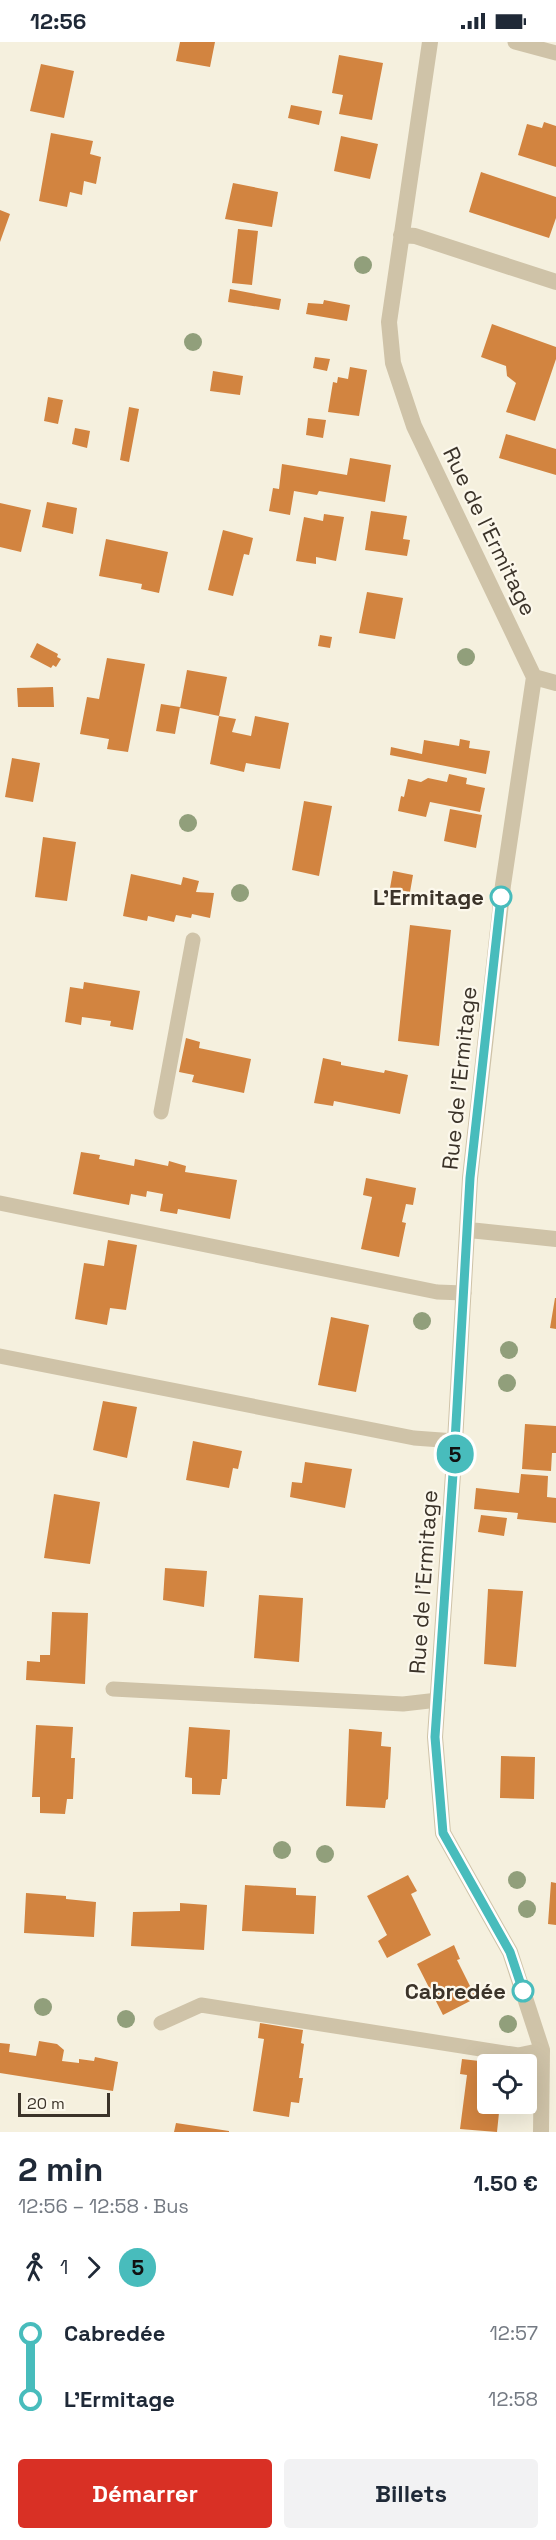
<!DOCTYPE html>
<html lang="fr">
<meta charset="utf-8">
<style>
:root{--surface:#fff;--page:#f2f2f3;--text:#1f2937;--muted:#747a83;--accent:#d93025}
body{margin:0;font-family:"Space Grotesk",sans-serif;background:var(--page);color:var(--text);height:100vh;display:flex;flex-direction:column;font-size:22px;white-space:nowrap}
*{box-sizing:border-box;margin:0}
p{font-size:20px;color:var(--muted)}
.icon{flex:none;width:33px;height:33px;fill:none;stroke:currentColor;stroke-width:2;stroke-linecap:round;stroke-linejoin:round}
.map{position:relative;height:2090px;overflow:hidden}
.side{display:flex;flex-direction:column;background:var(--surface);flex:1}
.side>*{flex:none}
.badge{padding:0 12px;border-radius:20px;font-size:21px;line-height:39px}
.fabs{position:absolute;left:477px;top:2012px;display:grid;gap:12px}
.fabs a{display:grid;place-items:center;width:60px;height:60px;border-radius:6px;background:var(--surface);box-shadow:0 6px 24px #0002;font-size:30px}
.scale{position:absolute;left:18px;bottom:15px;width:92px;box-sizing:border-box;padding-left:6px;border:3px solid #3b3329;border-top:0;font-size:16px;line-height:21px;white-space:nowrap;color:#3b3329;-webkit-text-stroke:4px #fcf8ec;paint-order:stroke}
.map>.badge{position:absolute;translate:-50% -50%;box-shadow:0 0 0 3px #fff}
.legs{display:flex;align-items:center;gap:9px;height:66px;padding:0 18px;font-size:20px}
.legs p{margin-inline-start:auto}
.headline{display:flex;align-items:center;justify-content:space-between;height:102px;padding:0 18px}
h1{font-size:33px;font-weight:700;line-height:45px}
.action{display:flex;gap:12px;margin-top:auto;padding:12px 18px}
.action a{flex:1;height:69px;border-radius:6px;background:var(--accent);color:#fff;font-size:24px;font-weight:700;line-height:69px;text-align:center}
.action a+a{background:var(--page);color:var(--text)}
ul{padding:0 18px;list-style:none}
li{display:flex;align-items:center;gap:21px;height:66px;font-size:22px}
li i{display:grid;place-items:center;width:9px;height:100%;margin:0 8px;background:currentColor}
li i::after{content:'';width:15px;height:15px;margin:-8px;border:4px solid;border-radius:50%;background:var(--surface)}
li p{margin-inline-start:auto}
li:first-child i{background:linear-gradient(#0000 50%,currentColor 0)}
li:last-child i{background:linear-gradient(currentColor 50%,#0000 0)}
.status{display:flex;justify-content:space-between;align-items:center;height:42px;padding:0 30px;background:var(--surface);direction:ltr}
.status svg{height:16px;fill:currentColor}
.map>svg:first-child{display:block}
.building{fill:#d28440}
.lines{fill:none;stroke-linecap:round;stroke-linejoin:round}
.service{stroke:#cfc3a8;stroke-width:15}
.minor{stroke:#cfc3a8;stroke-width:16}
.tree{fill:#919f7b}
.line-1-casing{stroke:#fff;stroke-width:14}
.line-1{stroke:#48bcbc;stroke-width:9}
.stop-1-dot{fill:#fff;stroke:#48bcbc;stroke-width:3}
.labels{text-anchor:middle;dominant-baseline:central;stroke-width:4.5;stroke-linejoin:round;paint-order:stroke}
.street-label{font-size:22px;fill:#3b3329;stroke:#fcf8ec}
.stop-label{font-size:22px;font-weight:bold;fill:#3b3329;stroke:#fcf8ec;text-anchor:end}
</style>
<div class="status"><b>12:56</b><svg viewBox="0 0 49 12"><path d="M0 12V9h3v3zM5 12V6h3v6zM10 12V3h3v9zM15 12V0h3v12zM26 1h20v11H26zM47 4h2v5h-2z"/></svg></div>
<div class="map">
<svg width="556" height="2090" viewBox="0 0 556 2090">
<rect width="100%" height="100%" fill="#f5f0de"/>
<path class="building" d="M180 0H215L210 25 176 19Z
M339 13 383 21 372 78 339 72 343 53 332 51Z
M41 22 74 29 64 76 30 69Z
M291 63 322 69 319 83 288 76Z
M544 80 556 84V125L518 113 527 82 542 86Z
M51 91 93 99 90 112 101 115 96 142 84 139 82 153 70 150 67 165 39 159Z
M341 94 378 102 370 137 334 129Z
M481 130 556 155V176L549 196 469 170Z
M233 141 278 150 272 185 225 177Z
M0 168 10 172 0 200Z
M238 187 258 189 252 243 232 241Z
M230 247 281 257 279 268 228 260Z
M324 258 350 263 347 279 306 272 308 261 323 262Z
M492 282 556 305V317L535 379 506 370 516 341 507 334 506 324 481 315Z
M315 315 330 317 327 329 313 326Z
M350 325 367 328 359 374 328 370 333 340 337 341 338 335 348 337Z
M213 329 243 334 240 353 210 349Z
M48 355 63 358 58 382 44 379Z
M129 365 139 367 129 420 120 418Z
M308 376 326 378 323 396 306 393Z
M75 386 90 389 87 406 72 402Z
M506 392 556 407V433L499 416Z
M350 416 391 423 385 460 319 449 317 453 294 449 290 473 269 469 273 446 279 447 282 422 347 433Z
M47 460 77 466 73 492 42 485Z
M0 461 31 468 21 510 0 505Z
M371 469 407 474 403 497 410 498 407 514 365 508Z
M324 472 344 475 336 519 316 515V522L296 519 304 475 323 479Z
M223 488 253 496 249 513 244 512 233 554 208 548Z
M106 497 168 510 159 551 141 547 142 542 99 534Z
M367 550 403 556 395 597 359 591Z
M320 593 332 595 330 606 318 604Z
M37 601 58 612 57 615 61 617 56 625 53 623 51 626 30 615Z
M107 616 145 622 128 710 107 707 109 697 80 692 87 655 99 657Z
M187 628 227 635 219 674 180 666Z
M53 645 54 665H18L17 646Z
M161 662 180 665 175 692 156 689Z
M219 674 236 677 232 690 251 694 255 674 289 681 280 727 246 721 244 730 210 722Z
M460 697 470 699 469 706 490 709 486 732 390 713 391 705 422 712 424 698 459 704Z
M12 716 40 721 33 760 5 755Z
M449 732 467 736 466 742 485 746 480 770 430 760 426 775 398 769 401 754 404 755 408 737 421 740 428 736 447 740Z
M304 759 332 764 319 834 292 828Z
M450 767 482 773 476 806 444 799Z
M43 795 76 800 67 859 35 855Z
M393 829 413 833 410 850 390 846Z
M131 832 181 843 183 835 199 839 196 850 214 851 210 876 192 872 191 876 176 873 174 880 148 874 147 879 123 874Z
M410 883 451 888 439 1004 398 999Z
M84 940 140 949 133 988 110 984 111 979 82 975 81 983 65 980 70 945 83 947Z
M186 996 200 1000 199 1006 251 1017 244 1051 192 1040 194 1033 179 1030Z
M323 1016 341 1020V1023L384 1031 385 1028 408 1033 400 1072 334 1059 333 1064 314 1061Z
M81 1110 100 1113 99 1117 134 1124 135 1117 168 1124 169 1119 186 1124 185 1130 237 1138 230 1177 178 1167 177 1172 160 1169 163 1152 147 1149 146 1155 131 1152 129 1163 73 1152Z
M366 1136 416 1146 413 1163 406 1162 402 1180 406 1181 399 1215 361 1207 372 1155 363 1153Z
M108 1198 137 1203 126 1268 110 1266 107 1283 75 1277 84 1221 104 1224Z
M555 1256H556V1287L550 1286Z
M331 1275 369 1283 356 1350 318 1343Z
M103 1359 137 1365 127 1416 93 1408Z
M525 1382 556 1384V1411H552L551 1429 522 1427Z
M193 1399 242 1409 238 1427 233 1426 229 1446 186 1438Z
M305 1420 352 1427 345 1466 290 1455 292 1440 302 1441Z
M521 1432 548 1434 547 1455 556 1456V1481L517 1477 518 1471 474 1467 476 1446 519 1451Z
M54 1452 100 1460 90 1522 44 1516Z
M481 1473 507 1476 504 1494 478 1490Z
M165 1526 207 1529 204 1565 163 1558Z
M488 1547 523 1549 516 1625 484 1622Z
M259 1553 303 1556 299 1620 254 1616Z
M52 1570 88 1571 85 1642 26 1638 27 1619 40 1620V1613H50Z
M36 1683 73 1685 71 1716H75L73 1757H67L65 1772 40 1771V1755H32Z
M189 1685 230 1688 227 1737H222L220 1753 192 1752V1736L185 1735Z
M349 1687 382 1690 381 1704 391 1705 388 1757 386 1758 385 1766 346 1764Z
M501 1714 535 1715 534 1757 500 1756Z
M408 1833 417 1849 411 1852 431 1893 387 1916 378 1899 387 1893 367 1854Z
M551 1840 556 1841V1883L548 1882Z
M245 1843 296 1846V1853L316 1854 314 1892 242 1889Z
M26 1851 66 1854V1857L96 1860 94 1895 24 1891Z
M180 1861 207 1863 204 1908 131 1904 133 1870 180 1869Z
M454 1903 460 1917 457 1918 476 1956 443 1973 417 1922Z
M260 1981 303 1988 301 2001 304 2002 299 2036H303L299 2061 291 2060 289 2075 253 2069 264 1997 258 1996Z
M39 1999 57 2002 64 2008 62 2019 79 2021V2017L94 2019 95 2015 118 2020 113 2049 0 2031V2001L10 2002 9 2010 36 2014Z
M462 2017 488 2020V2061H500L497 2090 460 2087 467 2033 460 2032Z
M176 2081 229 2089V2090H174Z"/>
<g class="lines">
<path class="service" d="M515 0 556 11
M161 1070 193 898
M0 1161 437 1250 464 1251
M0 1314 414 1396 455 1399
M113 1647 403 1662 438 1658
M161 1981 201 1963 518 2013 542 2008"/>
<path class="minor" d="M430 0 389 280 393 321 414 384 534 635 503 843 470 1136 454 1417 435 1695 443 1791 510 1910 542 2008 541 2090
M401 193 415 194 556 240
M534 635 556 641
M469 1188 556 1197"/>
</g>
<g class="tree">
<circle cx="363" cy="223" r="9"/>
<circle cx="193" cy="300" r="9"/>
<circle cx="466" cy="615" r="9"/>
<circle cx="188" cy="781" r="9"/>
<circle cx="240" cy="851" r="9"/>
<circle cx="422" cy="1279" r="9"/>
<circle cx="509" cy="1308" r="9"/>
<circle cx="507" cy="1341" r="9"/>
<circle cx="282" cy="1808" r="9"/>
<circle cx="325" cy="1812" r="9"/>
<circle cx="517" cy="1838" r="9"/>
<circle cx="527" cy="1867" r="9"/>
<circle cx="43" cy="1965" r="9"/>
<circle cx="126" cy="1977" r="9"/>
<circle cx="508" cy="1982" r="9"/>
</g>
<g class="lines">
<defs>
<path id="line-1" d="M501 855 470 1136 454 1417 435 1695 443 1791 510 1910 523 1949"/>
</defs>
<use href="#line-1" class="line-1-casing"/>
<use href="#line-1" class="line-1"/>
</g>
<g class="stop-1-dot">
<circle cx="501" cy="855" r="10"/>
<circle cx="523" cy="1949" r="10"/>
</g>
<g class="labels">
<g class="street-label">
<text transform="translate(490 489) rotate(64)">Rue de l'Ermitage</text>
<text transform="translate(459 1036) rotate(-84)">Rue de l'Ermitage</text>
<text transform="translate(423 1540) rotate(-86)">Rue de l'Ermitage</text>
</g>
<g class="stop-label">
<text x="484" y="855">L'Ermitage</text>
<text x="506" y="1949">Cabredée</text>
</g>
</g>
</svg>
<div class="fabs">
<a><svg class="icon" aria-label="locate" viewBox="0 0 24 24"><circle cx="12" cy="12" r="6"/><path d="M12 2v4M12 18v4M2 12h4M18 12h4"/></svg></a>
</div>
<div class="scale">20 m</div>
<b class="badge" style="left:455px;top:1412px;background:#48bcbc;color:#111">5</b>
</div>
<section class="side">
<div class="headline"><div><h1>2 min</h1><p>12:56 – 12:58 · Bus</p></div><b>1.50 €</b></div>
<div class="legs"><svg class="icon" aria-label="walk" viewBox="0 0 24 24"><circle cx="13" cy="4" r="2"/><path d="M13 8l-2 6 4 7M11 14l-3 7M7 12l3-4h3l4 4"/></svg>1<svg class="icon" aria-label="forward" viewBox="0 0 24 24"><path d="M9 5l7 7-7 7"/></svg><b class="badge" style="background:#48bcbc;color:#111">5</b></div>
<ul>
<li><i style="color:#48bcbc"></i><b>Cabredée</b><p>12:57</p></li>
<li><i style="color:#48bcbc"></i><b>L'Ermitage</b><p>12:58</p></li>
</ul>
<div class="action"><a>Démarrer</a><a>Billets</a></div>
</section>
